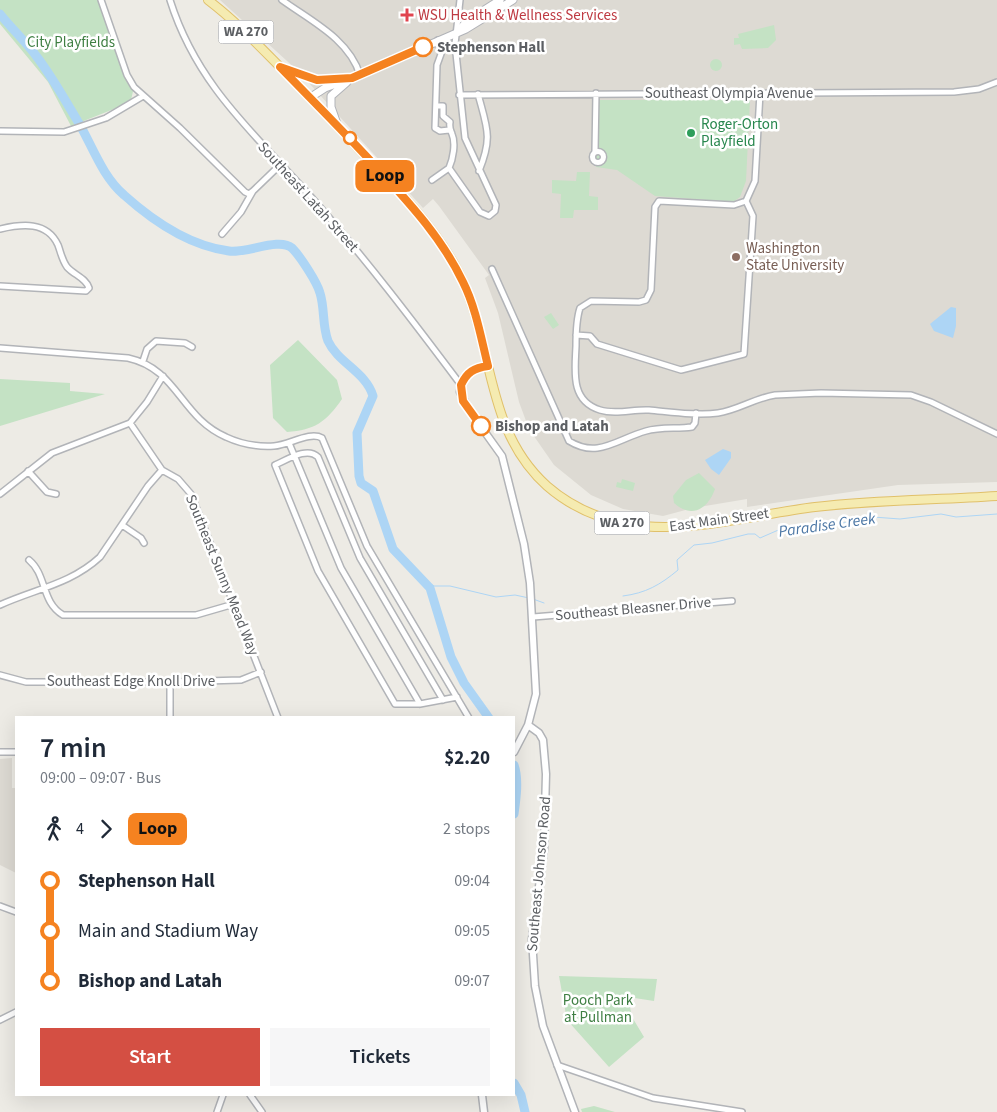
<!DOCTYPE html>
<meta charset="utf-8">
<style>
:root{--surface:#fff;--page:#f6f6f7;--text:#1f2937;--muted:#747a83;--accent:#d44f43}
body{margin:0;font-family:"Source Sans 3",sans-serif;background:var(--page);color:var(--text);height:100vh;display:flex;flex-direction:column;font-size:19px;white-space:nowrap}
*{box-sizing:border-box;margin:0}
p{font-size:16px;color:var(--muted)}
.icon{flex:none;width:28px;height:28px;fill:none;stroke:currentColor;stroke-width:2;stroke-linecap:round;stroke-linejoin:round}
.map{position:relative;flex:1;overflow:hidden}
.side{position:absolute;left:15px;top:716px;width:500px;height:380px;display:flex;flex-direction:column;background:var(--surface);border-radius:0px;box-shadow:0 5px 20px #0002}
.side>*{flex:none}
.badge{padding:0 10px;border-radius:8px;font-size:18px;line-height:32px}
.map>.badge{position:absolute;translate:-50% -50%;box-shadow:0 0 0 2px #fff}
.legs{display:flex;align-items:center;gap:8px;height:55px;padding:0 25px;font-size:16px}
.legs p{margin-inline-start:auto}
.head{display:flex;align-items:center;justify-content:space-between;height:85px;padding:0 25px}
h1{font-size:28px;font-weight:600;line-height:38px}
.action{display:flex;gap:10px;margin-top:auto;padding:10px 25px}
.action a{flex:1;height:58px;border-radius:0px;background:var(--accent);color:#fff;font-size:20px;font-weight:600;line-height:58px;text-align:center}
.action a+a{background:var(--page);color:var(--text)}
ul{padding:0 25px;list-style:none}
li{display:flex;align-items:center;gap:18px;height:50px;font-size:19px}
li i{display:grid;place-items:center;width:8px;height:100%;margin:0 6px;background:currentColor}
li i::after{content:'';width:12px;height:12px;margin:-6px;border:4px solid;border-radius:50%;background:var(--surface)}
li p{margin-inline-start:auto}
li:first-child i{background:linear-gradient(#0000 50%,currentColor 0)}
li:last-child i{background:linear-gradient(currentColor 50%,#0000 0)}
.map>svg:first-child{display:block}
.education{fill:#dddad3}
.green{fill:#c4e2c4}
.water{fill:#add5f5}
.lines{fill:none;stroke-linecap:round;stroke-linejoin:round}
.stream{stroke:#add5f5;stroke-width:1}
.river{stroke:#add5f5;stroke-width:9}
.minor-casing{stroke:#b2b4b8;stroke-width:8}
.tertiary-casing{stroke:#b2b4b8;stroke-width:9}
.secondary-casing{stroke:#b1b3b8;stroke-width:9}
.primary-casing{stroke:#e0c06a;stroke-width:10}
.minor{stroke:#fff;stroke-width:5}
.tertiary{stroke:#fff;stroke-width:6}
.secondary{stroke:#fff;stroke-width:7}
.primary{stroke:#f5ebb1;stroke-width:8}
.line-1-casing{stroke:#fff;stroke-width:11}
.line-1{stroke:#f58220;stroke-width:8}
.health-dot{fill:#e0444e;stroke:#fff;stroke-width:2}
.stop-1-dot{fill:#fff;stroke:#f58220;stroke-width:2.5}
.leisure-dot{fill:#2e9e5b;stroke:#fff;stroke-width:2}
.education-dot{fill:#8d6e63;stroke:#fff;stroke-width:2}
.labels{text-anchor:middle;dominant-baseline:central;stroke-width:5;stroke-linejoin:round;paint-order:stroke}
.shield{fill:#fff;stroke:#8d8f92;stroke-width:1}
.shield-label{font-size:14px;font-weight:bold;fill:#5c5f63}
.health-label{font-size:15px;fill:#be3a42;stroke:#fff;text-anchor:start}
.park-label{font-size:15px;fill:#3f7f43;stroke:#fff}
.stop-label{font-size:15px;font-weight:bold;fill:#5c5f63;stroke:#fff;text-anchor:start}
.street-label{font-size:15px;fill:#5c5f63;stroke:#fff}
.leisure-label{font-size:15px;fill:#27864d;stroke:#fff;text-anchor:start}
.education-label{font-size:15px;fill:#785e54;stroke:#fff;text-anchor:start}
.water-label{font-size:16px;font-style:italic;fill:#4c77a5;stroke:#fff}
</style>
<div class="map">
<svg width="997" height="1112" viewBox="0 0 997 1112">
<rect width="100%" height="100%" fill="#edebe5"/>
<path class="education" d="M220 0H997V482L898 485 747 507V499L693 508 663 516 623 509 591 495 554 465 529 429 519 402 498 313 485 278 489 275 439 206 433 199 423 208 298 71Z
M12 758V788H16V873L0 865V759Z"/>
<path class="green" d="M0 0H101L134 87 131 100 124 105 71 126 48 82 0 24Z
M774 25 776 40 768 48 742 49 740 44 734 45V38H739L738 34Z
M710 65a6 6 0 1 1 12 0a6 6 0 1 1-12 0Z
M597 100H750L746 181 740 197 733 202 655 196 617 170 596 167Z
M577 172H590L589 196 598 197V210H574L573 218H560L561 194 552 193V180L576 181Z
M551 313 559 325 553 329 544 317Z
M298 340 337 380 342 399C326 422 315 430 287 432L273 418 270 365Z
M0 379 70 383V391L105 394 0 426Z
M699 473 715 489C708 509 692 519 674 503L673 496 686 480Z
M622 479 635 483 633 491 616 487 617 482 621 483Z
M559 976 657 979 654 1001 628 997 632 1017 644 1037 609 1067 567 1020Z
M594 1106 615 1112H582L581 1109Z"/>
<path class="water" d="M951 307 956 308V326L953 338 934 331 930 324Z
M723 449 731 452V458L719 475 711 469 705 460Z"/>
<g class="lines">
<path class="stream" d="M424 580 434 586H450L496 597 515 595 529 598
M623 596C646 593 660 585 678 570L677 560 694 545 712 543 748 534H755L760 538 783 528 796 529 839 522 847 523 873 517 900 519 941 514 956 517 997 514
M533 599 544 603"/>
<path class="river" d="M0 14C12 29 26 42 37 57 53 78 66 102 80 125 93 148 103 177 124 195 153 221 190 246 229 251 246 254 279 237 292 248 300 256 317 282 320 293 325 309 322 325 328 341 338 363 366 372 373 396L357 433 359 476 361 483 373 491 393 549 430 588 451 657 464 683 489 718
M514 765C519 779 516 799 514 814
M514 1083 521 1095 525 1112"/>
<defs>
<path id="minor" d="M101 0 127 75 134 87 180 128 245 192 249 194 253 191
M170 0C197 86 255 134 312 198 365 258 413 321 461 385
M282 0C311 21 349 39 360 75
M438 40 441 54 437 65 435 128 440 131 449 130
M760 93 755 181 746 201 734 205 659 201 655 207 651 290 646 300 639 302 591 301 580 308C576 320 576 334 576 346 575 371 570 401 600 410 616 415 633 409 649 410 671 412 696 416 718 413 738 410 755 398 775 395L821 393 911 395 931 402 997 434
M478 94C487 128 493 137 479 171
M459 95 954 92 979 89 997 82
M437 106H443V116L450 122C449 128 450 129 452 134 456 143 453 159 449 168
M0 131 64 132 106 118 143 96
M595 151 596 93
M592.5 157a5.5 5.5 0 1 1 11 0a5.5 5.5 0 1 1-11 0Z
M432 180 449 168 480 212 489 216 495 211 496 205 465 138 455 44 460 0
M0 229C22 224 47 221 58 245 61 253 62 260 67 267 74 275 86 278 89 288L86 291 0 286
M222 234 241 212 253 191 280 165
M492 269 569 441C598 459 617 439 646 431 660 427 677 429 692 427L695 423 696 413
M576 335 590 336 597 344 681 370 744 354 753 216 746 201
M0 348 128 358C178 369 180 417 226 437 241 444 258 447 274 446 289 445 310 431 322 438L367 546 469 718
M143 361 147 349 156 341 185 343 192 347
M130 423 162 470 178 479 191 494 278 718
M289 443 341 568 420 704
M28 471 47 492 56 494
M0 494 52 453 130 423 147 402 163 376
M122 525 141 538 144 543
M29 560C47 575 41 602 63 615H196L234 604
M0 605C35 589 71 584 100 557L148 486 162 470
M533 617 732 601
M0 675 26 682H170L241 680 261 672
M170 682V718
M443 700 360 558 318 457C307 446 287 460 275 465L318 571 395 704H420L452 698 457 697
M0 752H16
M0 906 16 912
M0 1020 16 1012
M557 1065 653 1098 742 1112
M250 1095 262 1112
M217 1112 223 1095"/>
<path id="tertiary" d="M488 366C472 369 462 375 460 392L469 410 502 456 524 544 530 583 536 694 528 725 514 752
M528 725 539 733 543 740 546 774 544 849 532 939 535 986 543 1026 575 1112
M482 1095 484 1112"/>
<path id="secondary" d="M460 29 467 21 500 0
M282 68 317 80 346 78
M311 97 325 88 360 75 466 29 513 0
M337 124 331 107V96L347 82"/>
<path id="primary" d="M208 0C237 22 261 48 286 73 310 98 334 122 357 147 391 183 428 219 453 262 496 335 480 426 547 486 570 506 599 519 629 524 685 535 757 514 815 507 875 500 936 500 997 496"/>
</defs>
<use href="#minor" class="minor-casing"/>
<use href="#tertiary" class="tertiary-casing"/>
<use href="#secondary" class="secondary-casing"/>
<use href="#primary" class="primary-casing"/>
<use href="#minor" class="minor"/>
<use href="#tertiary" class="tertiary"/>
<use href="#secondary" class="secondary"/>
<use href="#primary" class="primary"/>
</g>
<g class="lines">
<defs>
<path id="line-1" d="M423 47 352 78 317 80 280 67C314 102 348 136 381 172 412 206 443 240 463 282 476 308 481 338 488 366 474 368 467 372 461 385L463 401 481 426"/>
</defs>
<use href="#line-1" class="line-1-casing"/>
<use href="#line-1" class="line-1"/>
</g>
<path class="health-dot" d="M404.5 7.5h5v5h5v5h-5v5h-5v-5h-5v-5h5z"/>
<g class="stop-1-dot">
<circle cx="423" cy="47" r="9"/>
<circle cx="350" cy="138" r="6"/>
<circle cx="481" cy="426" r="9"/>
</g>
<circle class="leisure-dot" cx="691" cy="133" r="5"/>
<circle class="education-dot" cx="736" cy="257" r="5"/>
<g class="labels">
<g class="shield">
<rect x="218.5" y="20.5" width="55" height="23" rx="4"/>
<rect x="594.5" y="511.5" width="55" height="23" rx="4"/>
</g>
<g class="shield-label">
<text x="246" y="32">WA 270</text>
<text x="622" y="523">WA 270</text>
</g>
<g class="health-label">
<text x="418" y="15">WSU Health &amp; Wellness Services</text>
</g>
<g class="park-label">
<text x="71" y="42">City Playfields</text>
<text x="598" y="1000">Pooch Park<tspan x="598" dy="17">at Pullman</tspan></text>
</g>
<g class="stop-label">
<text x="437" y="47">Stephenson Hall</text>
<text x="495" y="426">Bishop and Latah</text>
</g>
<g class="street-label">
<text x="729" y="93">Southeast Olympia Avenue</text>
<text transform="translate(308 197) rotate(48)">Southeast Latah Street</text>
<text transform="translate(719 520) rotate(-8)">East Main Street</text>
<text transform="translate(222 575) rotate(68)">Southeast Sunny Mead Way</text>
<text transform="translate(633 609) rotate(-5)">Southeast Bleasner Drive</text>
<text x="131" y="681">Southeast Edge Knoll Drive</text>
<text transform="translate(539 874) rotate(-85)">Southeast Johnson Road</text>
</g>
<g class="leisure-label">
<text x="701" y="124">Roger-Orton<tspan x="701" dy="17">Playfield</tspan></text>
</g>
<g class="education-label">
<text x="746" y="248">Washington<tspan x="746" dy="17">State University</tspan></text>
</g>
<g class="water-label">
<text transform="translate(827 525) rotate(-8)">Paradise Creek</text>
</g>
</g>
</svg>
<b class="badge" style="left:385px;top:176px;background:#f58220;color:#111">Loop</b>
<section class="side">
<div class="head"><div><h1>7 min</h1><p>09:00 – 09:07 · Bus</p></div><b>$2.20</b></div>
<div class="legs"><svg class="icon" aria-label="walk" viewBox="0 0 24 24"><circle cx="13" cy="4" r="2"/><path d="M13 8l-2 6 4 7M11 14l-3 7M7 12l3-4h3l4 4"/></svg>4<svg class="icon" aria-label="forward" viewBox="0 0 24 24"><path d="M9 5l7 7-7 7"/></svg><b class="badge" style="background:#f58220;color:#111">Loop</b><p>2 stops</p></div>
<ul>
<li><i style="color:#f58220"></i><b>Stephenson Hall</b><p>09:04</p></li>
<li><i style="color:#f58220"></i><span>Main and Stadium Way</span><p>09:05</p></li>
<li><i style="color:#f58220"></i><b>Bishop and Latah</b><p>09:07</p></li>
</ul>
<div class="action"><a>Start</a><a>Tickets</a></div>
</section>
</div>
